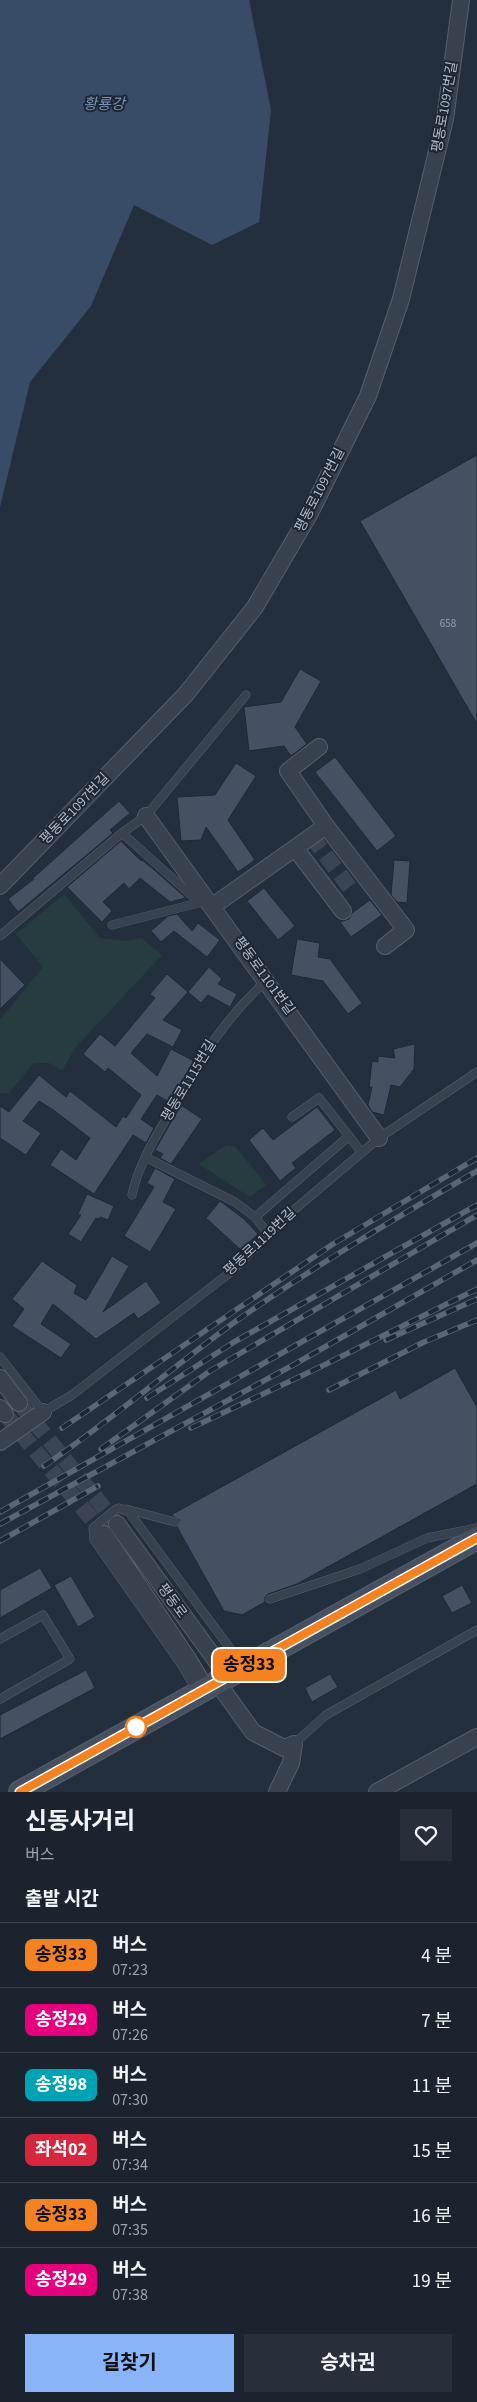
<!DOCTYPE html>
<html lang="ko">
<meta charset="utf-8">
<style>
:root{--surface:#1b232e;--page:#282f3a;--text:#f1f3f6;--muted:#a0a4aa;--line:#39404a;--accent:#8ab4f8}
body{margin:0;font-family:"Source Sans 3","Noto Sans KR",sans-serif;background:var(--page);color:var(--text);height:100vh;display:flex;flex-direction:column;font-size:19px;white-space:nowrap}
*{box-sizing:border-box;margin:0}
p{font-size:16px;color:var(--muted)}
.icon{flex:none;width:28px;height:28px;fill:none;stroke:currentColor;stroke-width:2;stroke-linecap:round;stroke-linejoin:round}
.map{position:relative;height:1792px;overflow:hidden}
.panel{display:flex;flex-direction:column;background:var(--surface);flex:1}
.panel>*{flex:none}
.badge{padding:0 10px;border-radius:8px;font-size:18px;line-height:32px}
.map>.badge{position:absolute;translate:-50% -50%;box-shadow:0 0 0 2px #fff}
h2{padding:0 25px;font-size:19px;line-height:45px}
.round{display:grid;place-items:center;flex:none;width:52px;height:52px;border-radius:0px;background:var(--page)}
.summary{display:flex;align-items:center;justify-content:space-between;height:85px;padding:0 25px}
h1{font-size:24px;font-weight:700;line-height:38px}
.cta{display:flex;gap:10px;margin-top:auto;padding:10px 25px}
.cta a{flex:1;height:58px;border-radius:0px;background:var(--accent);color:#111;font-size:20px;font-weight:700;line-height:58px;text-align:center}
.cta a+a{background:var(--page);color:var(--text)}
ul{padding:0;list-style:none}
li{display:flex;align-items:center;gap:15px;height:65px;padding:0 25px;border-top:1px solid var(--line)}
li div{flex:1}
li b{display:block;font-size:19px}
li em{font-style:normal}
li .badge{min-width:55px;font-weight:700;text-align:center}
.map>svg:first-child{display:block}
.green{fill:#263c3f}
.water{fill:#394c67}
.building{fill:#455162;stroke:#1f2835}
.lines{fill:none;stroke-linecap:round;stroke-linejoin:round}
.street-tunnel{stroke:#3a4453;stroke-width:16;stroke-dasharray:16 8;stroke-linecap:butt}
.lane-casing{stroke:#565f6c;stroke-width:9}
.street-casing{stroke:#565f6c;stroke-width:18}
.secondary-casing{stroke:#565f6c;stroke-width:24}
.lane{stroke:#38414e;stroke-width:8}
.street{stroke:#38414e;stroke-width:16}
.secondary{stroke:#465061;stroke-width:22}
.rail-casing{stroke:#5a6575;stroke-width:5.5}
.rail{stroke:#1d2633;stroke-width:4;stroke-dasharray:11;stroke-linecap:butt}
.line-casing{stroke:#fff;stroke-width:11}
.line{stroke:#f58220;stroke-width:8}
.stop-dot{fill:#fff;stroke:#f58220;stroke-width:2.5}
.labels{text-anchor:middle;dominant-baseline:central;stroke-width:4;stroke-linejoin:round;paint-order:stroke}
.number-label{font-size:11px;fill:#98a1af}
.street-label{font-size:14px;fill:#b4bcc9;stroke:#1d2633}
.water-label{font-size:15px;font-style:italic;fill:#7c92b1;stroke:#1d2633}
</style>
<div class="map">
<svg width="477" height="1792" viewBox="0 0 477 1792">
<rect width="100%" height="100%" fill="#242f3e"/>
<path class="green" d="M64 894 100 938 126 941 141 938 162 955 75 1048 62 1071 49 1063H34L8 1094 0 1093V1020L43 967 16 934Z
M226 1145 236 1147 266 1185 250 1197 199 1164Z"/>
<path class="water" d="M0 0H249L271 110 259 222 212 245 134 205 91 306 30 382 0 507Z"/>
<path class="building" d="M477 455V724L360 521Z
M300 669 321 681 295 727 307 744 291 756 284 746 249 751 244 707 281 702Z
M335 757 396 836 377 851 315 772Z
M236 763 256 776 228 820 255 860 238 872 206 827 201 840 181 841 177 797 215 795Z
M119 801 130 813 110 830 113 833 18 912 8 899 34 879 33 878Z
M121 841 141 861 142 860 152 868 186 898 170 902 140 878 129 889 124 883 103 902 112 911 102 922 67 887Z
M394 860 410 861 407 903 397 902 391 895Z
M264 888 295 926 278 940 247 901Z
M370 900 382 915 351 937 340 922 349 919 352 913Z
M177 914 192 931 198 923 220 940 207 957 174 931 161 942 151 931 168 916Z
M297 939 320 943 318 957 330 959 362 1003 348 1014 323 981 291 975Z
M0 959 25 985 0 1009Z
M209 967 222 979 218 984 237 994 230 1007 208 995 201 1003 188 992Z
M167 974 188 992 163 1020 182 1030 173 1047 147 1034 131 1053 157 1076 171 1049 194 1061 169 1102 157 1095 141 1119 154 1128 146 1143 133 1135 94 1194 50 1165 61 1149 76 1160 90 1138 52 1109 39 1101 23 1121 41 1133 26 1155 0 1138V1106L9 1112 39 1075 66 1097 70 1091 116 1127 123 1116 126 1118 141 1095 108 1068 105 1072 83 1054 100 1034 115 1046 155 998 150 994Z
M415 1044 414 1069 400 1087 391 1085 384 1115 372 1112 368 1105 372 1087H369L372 1061 378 1062V1056L395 1058 393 1049Z
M181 1105 202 1119 171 1164 160 1158 163 1154 155 1150Z
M317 1107 335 1130 292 1163 296 1168 280 1181 249 1140 263 1128 273 1140Z
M155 1168 175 1179 163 1202 176 1209 150 1252 124 1236 154 1187 147 1183Z
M87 1194 114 1206 108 1220 100 1217 99 1219 96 1218 81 1242 68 1234 81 1215 78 1214Z
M220 1201 244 1219 258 1234 241 1250 206 1218Z
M112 1256 129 1266 103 1312 146 1281 161 1303 138 1319 134 1313 96 1339 53 1304 41 1324 71 1344 61 1358 12 1326 24 1309 12 1299 42 1261 77 1285 74 1293 86 1300Z
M455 1368 477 1407V1484L297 1584 268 1594 265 1597V1602L242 1615 224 1611 177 1527 180 1520 171 1515 396 1390 400 1399Z
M40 1568 52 1588 0 1618V1590Z
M71 1576 95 1617 78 1627 54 1585Z
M462 1585 472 1603 452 1613 442 1596Z
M86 1670 95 1688 0 1739V1715Z
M330 1674 338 1687 312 1702 305 1688Z"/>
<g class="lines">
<path class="street-tunnel" d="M311 836 354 893
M19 1403 117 1524
M5 1414 104 1534"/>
<defs>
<path id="lane" d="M122 833 199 902
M112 925 202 902
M0 936 122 833 146 816 246 695
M349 1136 362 1153
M147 1158 235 1202 255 1217 269 1235
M132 1195C138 1165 156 1136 172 1109 201 1059 222 1021 266 981
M255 1217 349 1136 319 1098 292 1117
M0 1357 43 1412 72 1395 232 1271 288 1215 379 1138 477 1072
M126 1509 175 1522
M270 1599 360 1569 427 1538 477 1528
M0 1639 43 1615 70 1659 0 1699
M197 1691 181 1664 94 1540 93 1528 116 1509 119 1508 129 1512 243 1666
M294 1744 326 1715 477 1630"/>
<path id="street" d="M146 816 379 1138
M326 826 406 930 385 946
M295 848 343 911
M0 886 186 694 255 607 310 513 368 396 401 299 445 119 461 0
M213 906 326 826 288 771 319 747
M0 1378 19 1403
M0 1408 5 1414
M0 1442 43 1412
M117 1524 228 1677
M104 1534 188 1659 206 1689
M217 1682 253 1732 284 1748 294 1744 291 1763 277 1792
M377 1792 477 1737"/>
<path id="secondary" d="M20 1792 477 1538"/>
</defs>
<use href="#lane" class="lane-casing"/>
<use href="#street" class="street-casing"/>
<use href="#secondary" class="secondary-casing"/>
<use href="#lane" class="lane"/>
<use href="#street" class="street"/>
<use href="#secondary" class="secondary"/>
<defs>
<path id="rail" d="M386 1340 477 1299
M329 1390 424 1342 477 1320
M147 1398 234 1342 477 1205
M62 1428 333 1244 477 1158
M191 1428 320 1367 477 1289
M101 1449 210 1371 477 1215
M44 1466C109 1422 169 1370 232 1324 311 1268 394 1219 477 1171
M0 1512 477 1243
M0 1524 295 1364 477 1260
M0 1541 98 1486"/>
</defs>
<use href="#rail" class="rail-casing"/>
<use href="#rail" class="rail"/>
</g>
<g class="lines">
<defs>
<path id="line" d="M20 1792 477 1538"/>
</defs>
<use href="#line" class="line-casing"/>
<use href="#line" class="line"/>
</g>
<circle class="stop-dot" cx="136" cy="1727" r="10"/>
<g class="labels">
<g class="number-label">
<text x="448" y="623">658</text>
</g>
<g class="street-label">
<text transform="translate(445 107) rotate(-80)">평동로1097번길</text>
<text transform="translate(320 490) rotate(-63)">평동로1097번길</text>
<text transform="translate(75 809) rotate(-46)">평동로1097번길</text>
<text transform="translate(264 976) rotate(54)">평동로1101번길</text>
<text transform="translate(189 1081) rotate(-59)">평동로1115번길</text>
<text transform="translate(260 1242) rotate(-43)">평동로1119번길</text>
<text transform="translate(172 1601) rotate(54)">평동로</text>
</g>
<g class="water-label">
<text x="104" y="104">황룡강</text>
</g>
</g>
</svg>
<b class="badge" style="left:249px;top:1665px;background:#f58220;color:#111">송정33</b>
</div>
<section class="panel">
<div class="summary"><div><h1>신동사거리</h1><p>버스</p></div><a class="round"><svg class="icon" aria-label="heart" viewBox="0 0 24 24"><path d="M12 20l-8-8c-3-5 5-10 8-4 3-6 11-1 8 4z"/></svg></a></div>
<h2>출발 시간</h2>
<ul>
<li><span class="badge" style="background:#f58220;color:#111">송정33</span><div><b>버스</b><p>07:23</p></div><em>4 분</em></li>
<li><span class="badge" style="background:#e6007e;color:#fff">송정29</span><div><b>버스</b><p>07:26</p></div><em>7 분</em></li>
<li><span class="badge" style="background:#00a3b4;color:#fff">송정98</span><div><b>버스</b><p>07:30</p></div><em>11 분</em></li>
<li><span class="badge" style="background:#d7263d;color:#fff">좌석02</span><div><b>버스</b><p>07:34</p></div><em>15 분</em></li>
<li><span class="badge" style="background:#f58220;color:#111">송정33</span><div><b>버스</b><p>07:35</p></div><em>16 분</em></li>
<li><span class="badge" style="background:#e6007e;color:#fff">송정29</span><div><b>버스</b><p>07:38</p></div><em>19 분</em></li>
</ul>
<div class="cta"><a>길찾기</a><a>승차권</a></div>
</section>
